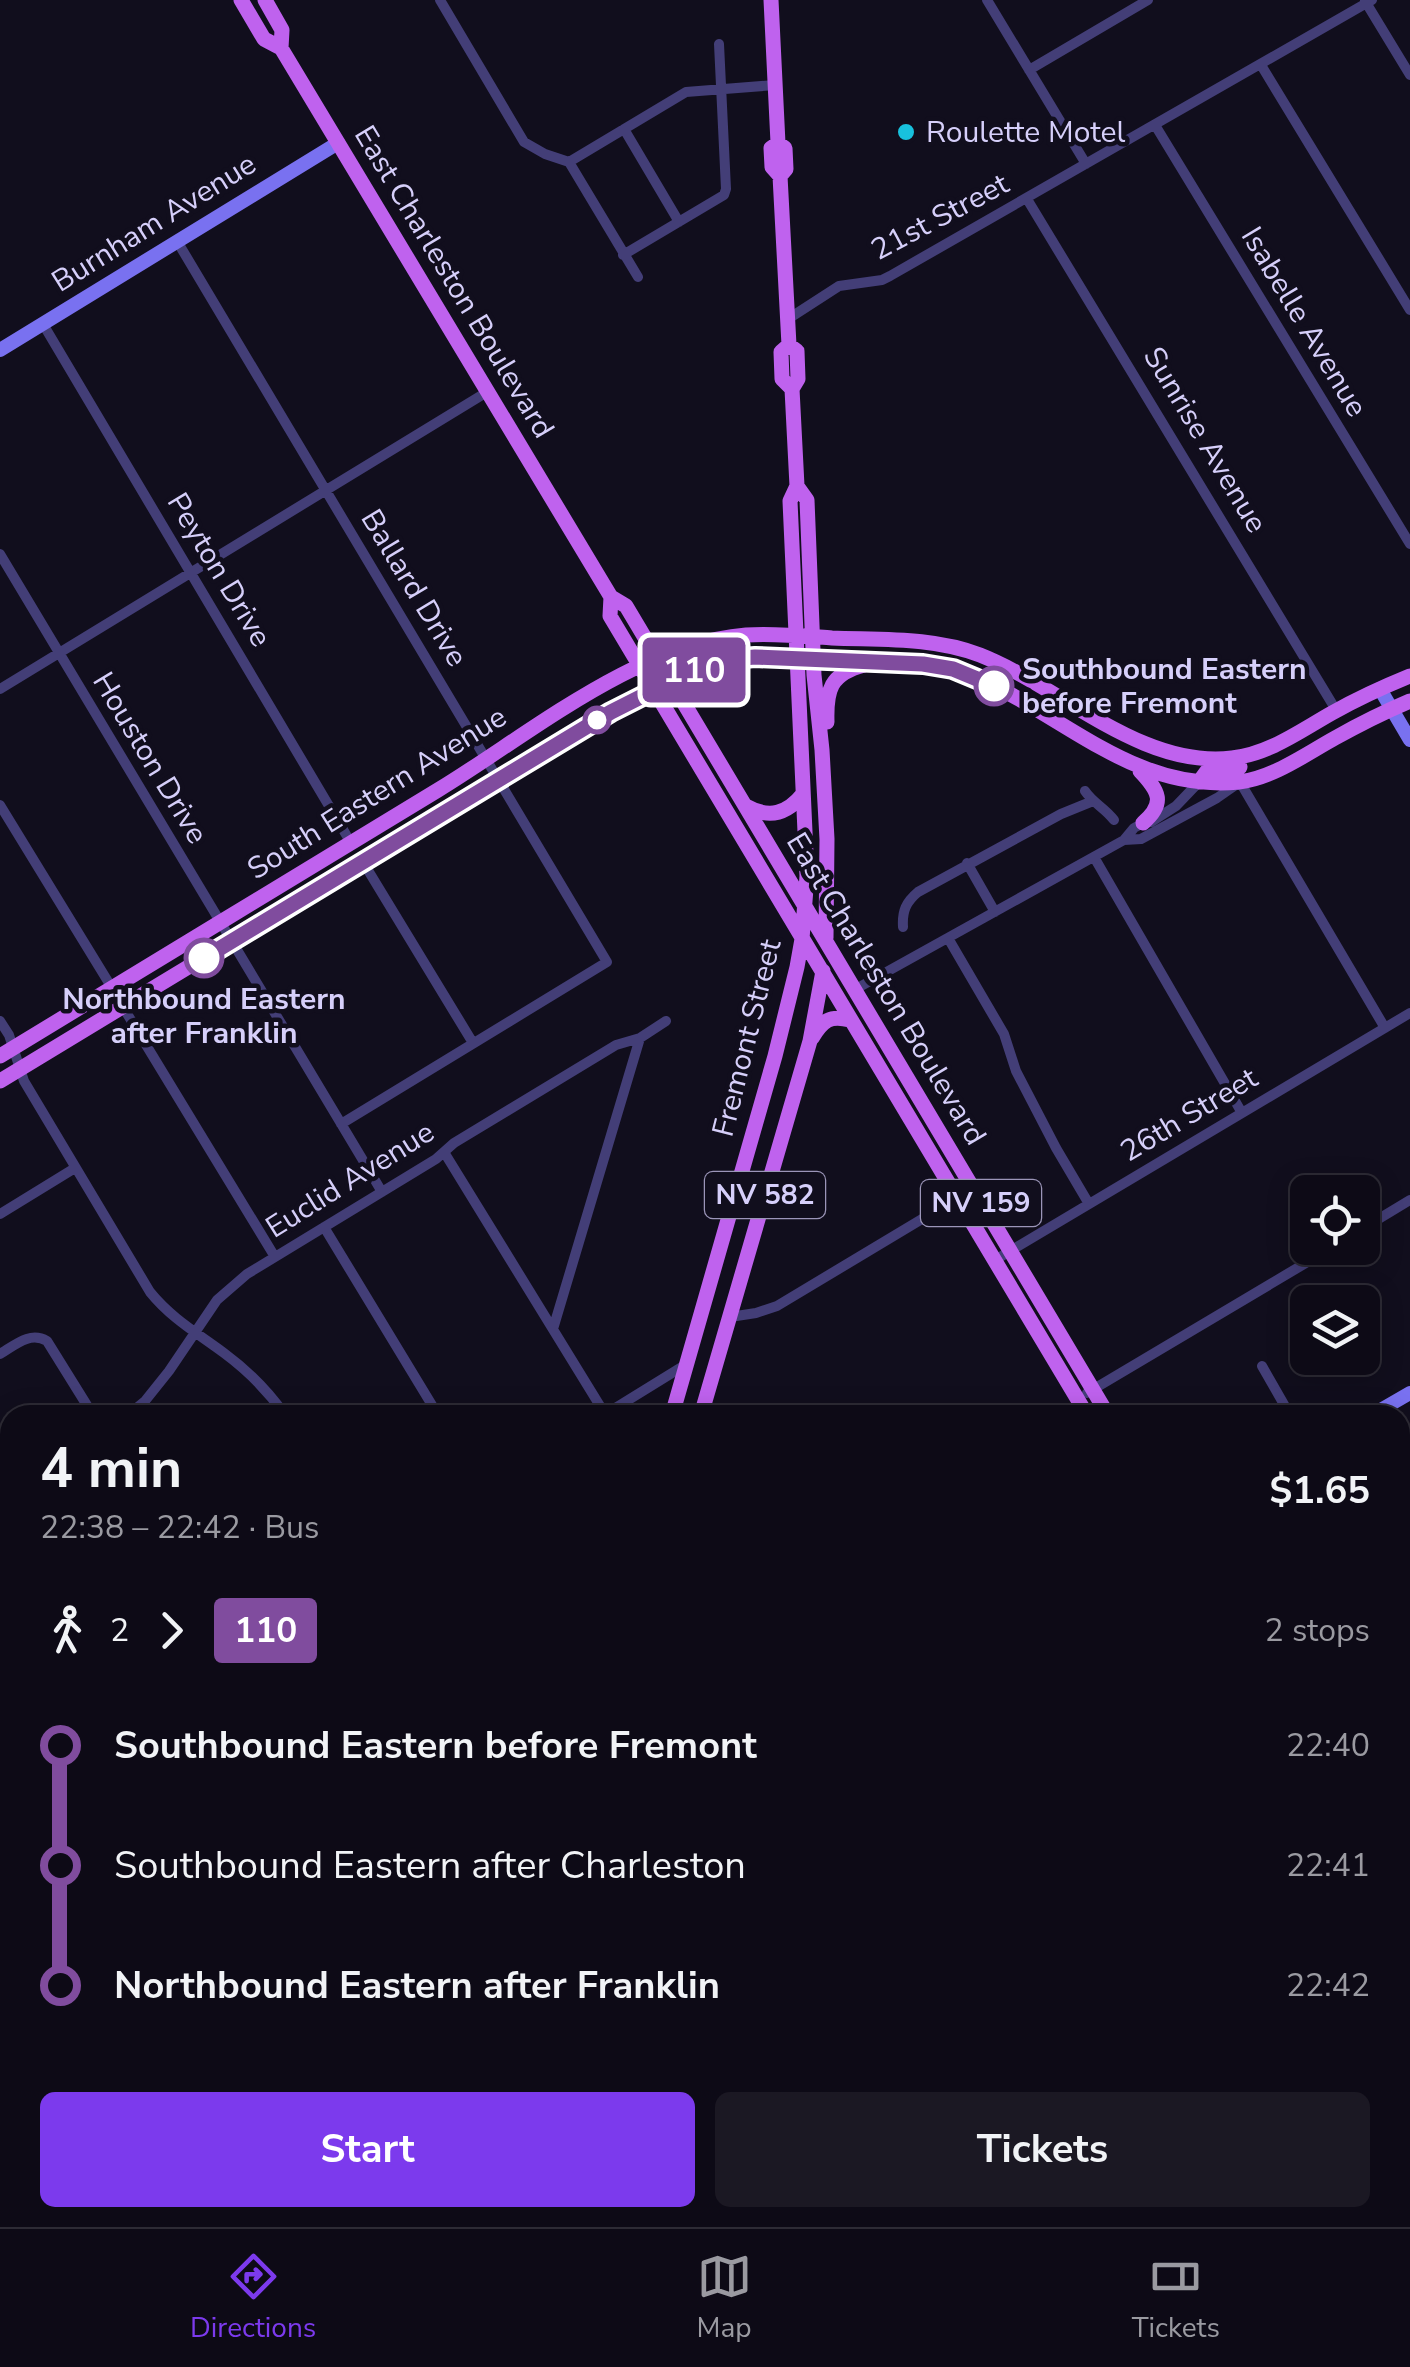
<!DOCTYPE html>
<meta charset="utf-8">
<style>
:root{--surface:#0d0a16;--page:#1b1823;--text:#f1f3f6;--muted:#9a9aa1;--line:#2d2b35;--accent:#7c3aed}
body{margin:0;font-family:"Nunito Sans",sans-serif;background:var(--page);color:var(--text);height:100vh;display:flex;flex-direction:column;font-size:38px;white-space:nowrap}
*{box-sizing:border-box;margin:0}
p{font-size:32px;color:var(--muted)}
.icon{flex:none;width:55px;height:55px;fill:none;stroke:currentColor;stroke-width:2;stroke-linecap:round;stroke-linejoin:round}
.map{position:relative;flex:1;overflow:hidden}
.side{position:absolute;left:0px;top:1405px;width:1410px;height:822px;display:flex;flex-direction:column;background:var(--surface);border-radius:30px 30px 0 0;box-shadow:0 5px 25px #0003,0 0 0 2px var(--line)}
.side>*{flex:none}
.badge{padding:0 20px;border-radius:8px;font-size:35px;line-height:65px}
.buttons{position:absolute;left:1290px;top:1175px;display:grid;gap:20px}
.buttons a{display:grid;place-items:center;width:90px;height:90px;border-radius:15px;background:var(--surface);box-shadow:0 5px 25px #0003,0 0 0 2px var(--line);font-size:50px}
.map>.badge{position:absolute;translate:-50% -50%;box-shadow:0 0 0 5px #fff}
.legs{display:flex;align-items:center;gap:15px;height:110px;padding:0 40px;font-size:32px}
.legs p{margin-inline-start:auto}
.headline{display:flex;align-items:center;justify-content:space-between;height:170px;padding:0 40px}
h1{font-size:55px;font-weight:700;line-height:75px}
.primary-button{display:flex;gap:20px;margin-top:auto;padding:20px 40px}
.primary-button a{flex:1;height:115px;border-radius:15px;background:var(--accent);color:#fff;font-size:40px;font-weight:700;line-height:115px;text-align:center}
.primary-button a+a{background:var(--page);color:var(--text)}
ul{padding:0 40px;list-style:none}
li{display:flex;align-items:center;gap:35px;height:120px;font-size:38px}
li i{display:grid;place-items:center;width:15px;height:100%;margin:0 12px;background:currentColor}
li i::after{content:'';width:25px;height:25px;margin:-12px;border:8px solid;border-radius:50%;background:var(--surface)}
li p{margin-inline-start:auto}
li:first-child i{background:linear-gradient(#0000 50%,currentColor 0)}
li:last-child i{background:linear-gradient(currentColor 50%,#0000 0)}
.tabs{display:flex;justify-content:space-around;align-items:center;height:140px;border-top:2px solid var(--line);background:var(--surface);font-size:28px;color:var(--muted)}
.tabs a{display:grid;justify-items:center;gap:5px}
.tabs .selected{color:var(--accent)}
.map>svg:first-child{display:block}
.lines{fill:none;stroke-linecap:round;stroke-linejoin:round}
.street{stroke:#433e77;stroke-width:10}
.secondary{stroke:#7971f0;stroke-width:14}
.primary{stroke:#bf62ee;stroke-width:15}
.line-1-casing{stroke:#fff;stroke-width:22}
.line-1{stroke:#804c9e;stroke-width:15}
.poi-dot{fill:#18c1dd;stroke:#110e1d;stroke-width:4}
.stop-1-dot{fill:#fff;stroke:#804c9e;stroke-width:5}
.labels{text-anchor:middle;dominant-baseline:central;stroke-width:9;stroke-linejoin:round;paint-order:stroke}
.shield{fill:#110e1d;stroke:#9b95b8;stroke-width:2.5}
.shield-label{font-size:28px;font-weight:bold;fill:#d6cffa}
.poi-label{font-size:30px;fill:#d6cffa;stroke:#110e1d;text-anchor:start}
.street-label{font-size:30px;fill:#d6cffa;stroke:#110e1d}
.stop-label{font-size:30px;font-weight:bold;fill:#d6cffa;stroke:#110e1d;text-anchor:start}
</style>
<div class="map">
<svg width="1410" height="2227" viewBox="0 0 1410 2227">
<rect width="100%" height="100%" fill="#110e1d"/>
<g class="lines">
<path class="street" d="M440 0 524 142 545 154 569 162 638 277
M987 0 1086 164
M1365 1 1410 75
M1261 65 1410 310
M1029 70 1148 0
M1155 125 1410 544
M624 129 679 222
M569 162 686 92 775 85
M1027 199 1336 710
M177 241 607 962 341 1124
M623 255 724 195 726 189 719 44
M788 319 839 286 882 280 890 276 1372 0
M43 324 351 843
M0 554 382 1192
M0 689 487 392
M1085 791C1093 803 1105 808 1114 820
M0 805 112 988
M1124 840 1141 839 1217 798 1240 782 1385 1028
M1094 857 1242 1113
M363 862 473 1043
M967 863 995 912
M903 927C902 911 906 902 918 892L1061 814 1093 801
M948 938 1004 1034 1016 1071 1056 1148 1089 1204
M854 990 1124 840 1134 828 1143 823 1151 822 1176 806 1199 782
M123 1007 275 1257
M0 1021 9 1035 24 1081 150 1292C171 1318 197 1333 224 1353 247 1370 268 1391 285 1415
M444 1152 605 1414
M0 1214 75 1168
M324 1227 438 1415
M1362 1229 1410 1200
M995 1260 1410 1013
M730 1317 756 1313 777 1306 957 1198
M553 1329 640 1038
M0 1354C15 1345 30 1331 47 1341L93 1415
M1262 1366 1290 1415
M1087 1393 1331 1248
M128 1415 145 1401 169 1371 217 1300 247 1274 436 1159 454 1143 616 1045 640 1038 666 1021
M604 1415 685 1365
M0 1496 10 1490
M0 1639 10 1633
M0 1780 10 1774
M0 2052 10 2046
M0 2134 10 2150
M51 2218 56 2227
M919 2218 925 2227"/>
<path class="secondary" d="M0 350 338 143
M1380 689 1410 740
M1372 1415 1410 1393
M0 1893 10 1910
M196 2218 202 2227"/>
<path class="primary" d="M241 0 264 39 281 48 611 597 626 606 1108 1415
M265 0 282 30 281 48
M771 0 778 143 785 148 786 169 780 176
M789 345 781 352 782 379 792 389
M797 486 807 500 814 675 822 750 827 839 826 938
M611 597 610 616 1087 1415
M827 722C826 690 830 674 864 665
M1140 771C1159 791 1166 803 1143 823
M1199 782 1207 771 1240 767
M746 806C769 819 787 814 803 794
M812 1038C823 1020 830 1015 850 1020
M0 1056C146 967 292 879 438 790 530 734 636 644 746 635 774 633 804 636 832 638 882 640 933 637 980 655 1061 687 1141 769 1232 758 1269 754 1300 731 1332 713 1357 699 1383 687 1410 676
M0 1081 596 720C636 698 676 674 720 662 759 652 801 659 841 660 873 661 908 660 940 666 965 671 987 682 1010 694 1085 735 1148 791 1239 782 1273 778 1306 754 1335 738 1360 724 1384 712 1410 701
M672 1415 775 1056 797 967 802 939 807 876 790 501 797 486 792 389 798 379 797 351 789 345 780 176 772 167 771 148 778 143
M701 1415 810 1041 823 971
M1400 1898 1410 1915
M1400 1937 1410 1953
M444 2227 447 2218
M487 2227 489 2218"/>
</g>
<g class="lines">
<defs>
<path id="line-1" d="M204 958 611 712 692 671 732 659 755 657 923 664 953 669 994 686"/>
</defs>
<use href="#line-1" class="line-1-casing"/>
<use href="#line-1" class="line-1"/>
</g>
<circle class="poi-dot" cx="906" cy="132" r="10"/>
<g class="stop-1-dot">
<circle cx="994" cy="686" r="18"/>
<circle cx="597" cy="720" r="12"/>
<circle cx="204" cy="958" r="18"/>
</g>
<g class="labels">
<g class="shield">
<rect x="705" y="1172" width="120" height="46" rx="8"/>
<rect x="921" y="1180" width="120" height="46" rx="8"/>
</g>
<g class="shield-label">
<text x="765" y="1195">NV 582</text>
<text x="981" y="1203">NV 159</text>
</g>
<g class="poi-label">
<text x="926" y="132">Roulette Motel</text>
</g>
<g class="street-label">
<text transform="translate(940 217) rotate(-28)">21st Street</text>
<text transform="translate(154 223) rotate(-32)">Burnham Avenue</text>
<text transform="translate(454 282) rotate(59)">East Charleston Boulevard</text>
<text transform="translate(1304 322) rotate(59)">Isabelle Avenue</text>
<text transform="translate(1205 440) rotate(59)">Sunrise Avenue</text>
<text transform="translate(219 570) rotate(59)">Peyton Drive</text>
<text transform="translate(414 588) rotate(59)">Ballard Drive</text>
<text transform="translate(150 758) rotate(59)">Houston Drive</text>
<text transform="translate(377 793) rotate(-32)">South Eastern Avenue</text>
<text transform="translate(886 989) rotate(59)">East Charleston Boulevard</text>
<text transform="translate(747 1038) rotate(-76)">Fremont Street</text>
<text transform="translate(1189 1115) rotate(-31)">26th Street</text>
<text transform="translate(350 1180) rotate(-32)">Euclid Avenue</text>
</g>
<g class="stop-label">
<text x="1022" y="669">Southbound Eastern<tspan x="1022" dy="34">before Fremont</tspan></text>
<text x="204" y="999" text-anchor="middle">Northbound Eastern<tspan x="204" dy="34">after Franklin</tspan></text>
</g>
</g>
</svg>
<div class="buttons">
<a><svg class="icon" aria-label="locate" viewBox="0 0 24 24"><circle cx="12" cy="12" r="6"/><path d="M12 2v4M12 18v4M2 12h4M18 12h4"/></svg></a>
<a><svg class="icon" aria-label="layers" viewBox="0 0 24 24"><path d="M12 4l9 5-9 5-9-5zM3 14l9 5 9-5"/></svg></a>
</div>
<b class="badge" style="left:694px;top:670px;background:#804c9e;color:#fff">110</b>
<section class="side">
<div class="headline"><div><h1>4 min</h1><p>22:38 – 22:42 · Bus</p></div><b>$1.65</b></div>
<div class="legs"><svg class="icon" aria-label="walk" viewBox="0 0 24 24"><circle cx="13" cy="4" r="2"/><path d="M13 8l-2 6 4 7M11 14l-3 7M7 12l3-4h3l4 4"/></svg>2<svg class="icon" aria-label="forward" viewBox="0 0 24 24"><path d="M9 5l7 7-7 7"/></svg><b class="badge" style="background:#804c9e;color:#fff">110</b><p>2 stops</p></div>
<ul>
<li><i style="color:#804c9e"></i><b>Southbound Eastern before Fremont</b><p>22:40</p></li>
<li><i style="color:#804c9e"></i><span>Southbound Eastern after Charleston</span><p>22:41</p></li>
<li><i style="color:#804c9e"></i><b>Northbound Eastern after Franklin</b><p>22:42</p></li>
</ul>
<div class="primary-button"><a>Start</a><a>Tickets</a></div>
</section>
</div>
<nav class="tabs">
<a class="selected"><svg class="icon" aria-label="directions" viewBox="0 0 24 24"><path d="M12 3l9 9-9 9-9-9zM9 14v-3h6M13 9l2 2-2 2"/></svg>Directions</a>
<a><svg class="icon" aria-label="map" viewBox="0 0 24 24"><path d="M3 6l6-2 6 2 6-2v14l-6 2-6-2-6 2zM9 4v14M15 6v14"/></svg>Map</a>
<a><svg class="icon" aria-label="tickets" viewBox="0 0 24 24"><path d="M3 7h18v10H3zM15 7v10"/></svg>Tickets</a>
</nav>
